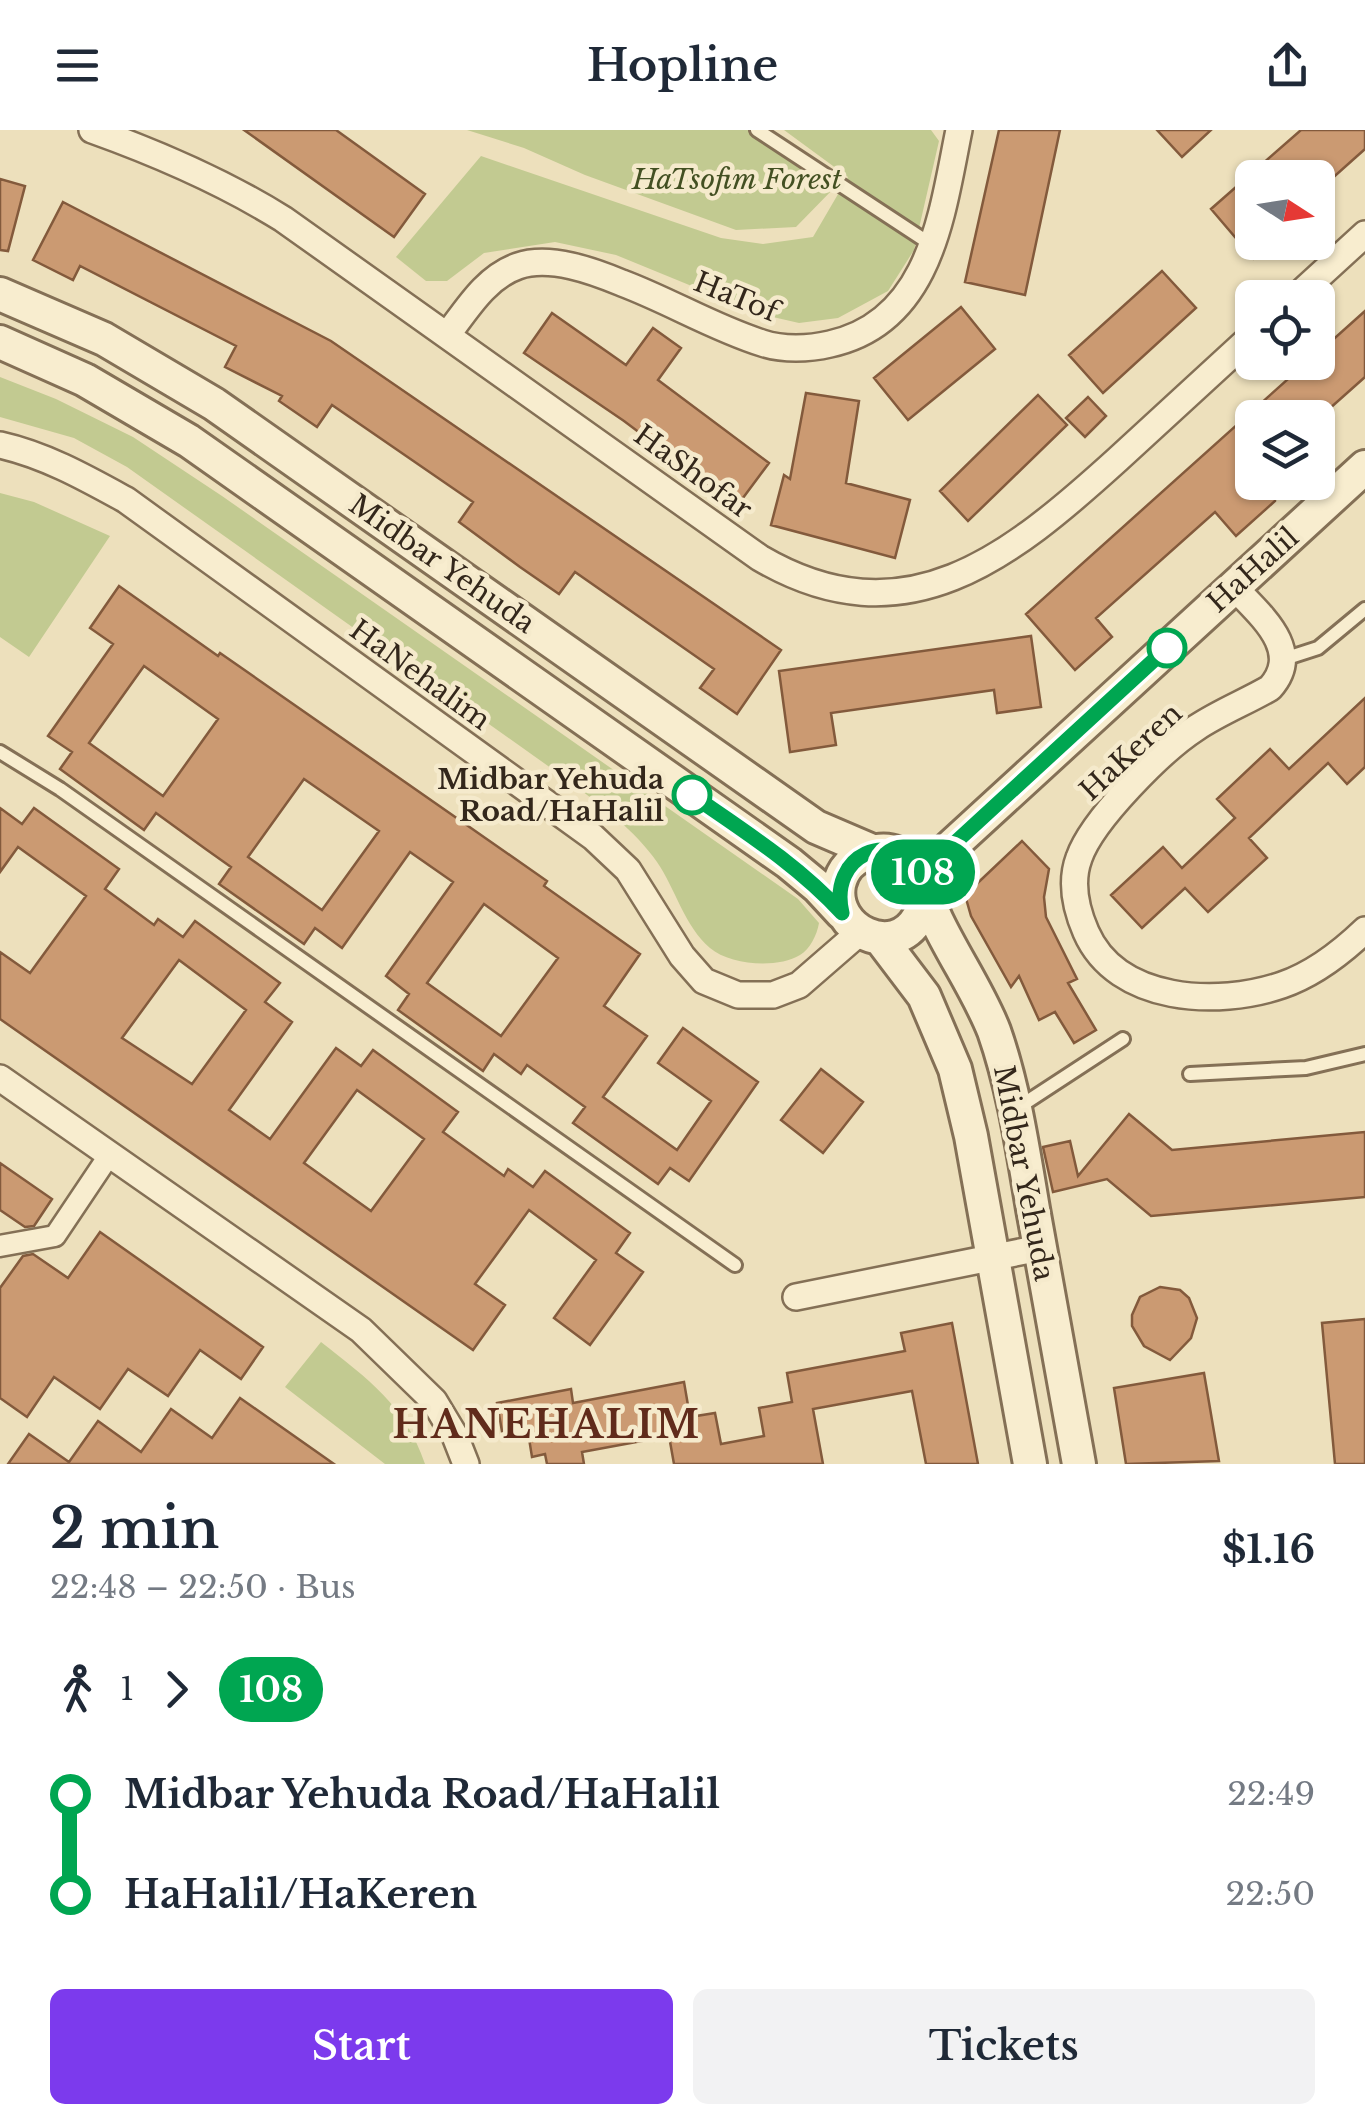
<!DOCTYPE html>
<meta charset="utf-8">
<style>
:root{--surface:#fff;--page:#f2f2f3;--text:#1f2937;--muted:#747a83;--accent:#7c3aed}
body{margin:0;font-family:"Libre Baskerville",serif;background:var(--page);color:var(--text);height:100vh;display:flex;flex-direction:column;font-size:38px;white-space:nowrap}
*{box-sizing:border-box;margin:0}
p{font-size:32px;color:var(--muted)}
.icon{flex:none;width:55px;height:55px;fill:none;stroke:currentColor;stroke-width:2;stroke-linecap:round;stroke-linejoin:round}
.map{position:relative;height:1334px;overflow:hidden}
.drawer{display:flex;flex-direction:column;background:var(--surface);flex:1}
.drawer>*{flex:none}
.badge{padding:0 20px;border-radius:32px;font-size:35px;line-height:65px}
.needle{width:65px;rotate:102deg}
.fabs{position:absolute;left:1235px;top:30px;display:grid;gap:20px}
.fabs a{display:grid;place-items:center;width:100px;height:100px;border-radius:15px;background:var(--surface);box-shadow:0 2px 8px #0004;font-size:50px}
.map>.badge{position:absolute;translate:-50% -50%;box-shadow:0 0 0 5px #fff}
.legs{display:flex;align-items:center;gap:15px;height:110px;padding:0 50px;font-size:32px}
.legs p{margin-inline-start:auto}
.headline{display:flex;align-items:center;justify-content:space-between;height:170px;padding:0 50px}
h1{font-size:55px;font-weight:600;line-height:75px}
.button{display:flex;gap:20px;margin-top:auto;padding:20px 50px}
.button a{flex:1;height:115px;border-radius:15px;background:var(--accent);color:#fff;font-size:40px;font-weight:600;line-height:115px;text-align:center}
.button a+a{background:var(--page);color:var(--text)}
ul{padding:0 50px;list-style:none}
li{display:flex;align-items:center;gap:35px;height:100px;font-size:38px}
li i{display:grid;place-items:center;width:15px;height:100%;margin:0 12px;background:currentColor}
li i::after{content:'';width:25px;height:25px;margin:-12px;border:8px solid;border-radius:50%;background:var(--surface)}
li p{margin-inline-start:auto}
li:first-child i{background:linear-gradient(#0000 50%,currentColor 0)}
li:last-child i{background:linear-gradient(currentColor 50%,#0000 0)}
header{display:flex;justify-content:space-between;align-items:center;height:130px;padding:0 50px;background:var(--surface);font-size:45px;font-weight:600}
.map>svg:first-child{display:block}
.green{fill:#c2ca91}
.building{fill:#cb9a72;stroke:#835a3c;stroke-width:2.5;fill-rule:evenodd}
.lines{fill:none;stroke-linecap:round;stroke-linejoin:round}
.service-casing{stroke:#847056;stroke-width:18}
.pedestrian-casing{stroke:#847056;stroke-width:25}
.minor-casing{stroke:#847056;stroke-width:30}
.tertiary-casing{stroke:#847056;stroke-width:38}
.service{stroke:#f8edcf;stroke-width:12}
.pedestrian{stroke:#f8edcf;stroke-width:20}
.minor{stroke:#f8edcf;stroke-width:25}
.tertiary{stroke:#f8edcf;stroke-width:32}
.line-1-casing{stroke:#fff;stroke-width:22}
.line-1{stroke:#00a651;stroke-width:15}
.stop-1-dot{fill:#fff;stroke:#00a651;stroke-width:5}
.labels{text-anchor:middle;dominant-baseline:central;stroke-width:9;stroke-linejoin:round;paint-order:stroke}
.park-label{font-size:28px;font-style:italic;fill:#435022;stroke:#f5eacc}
.street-label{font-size:28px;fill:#33271b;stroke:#f5eacc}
.stop-label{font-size:28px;font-weight:bold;fill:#33271b;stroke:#f5eacc;text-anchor:end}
.district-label{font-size:38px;font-weight:bold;letter-spacing:2.5px;fill:#602b1b;stroke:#f5eacc}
</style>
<header><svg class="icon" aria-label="menu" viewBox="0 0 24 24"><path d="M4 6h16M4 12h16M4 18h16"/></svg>Hopline<svg class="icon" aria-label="share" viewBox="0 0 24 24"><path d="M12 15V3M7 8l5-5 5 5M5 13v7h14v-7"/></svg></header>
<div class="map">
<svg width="1365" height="1334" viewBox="0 0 1365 1334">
<rect width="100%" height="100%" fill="#ede0bc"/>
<path class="green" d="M467 0H755L837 55 796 97 736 100 585 45 524 18Z
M784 0H931L939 11 914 120 888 161 838 188 799 193 760 184 616 125 555 112 484 123 447 151H426L396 127 481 26 721 108 763 114 813 107 848 47Z
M0 247 56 269 133 307 222 366 798 769 819 793C817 805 810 819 800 825 777 839 730 835 710 818 685 797 675 758 657 732 635 700 602 677 572 653L127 337 74 308 0 287Z
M0 363 34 372 110 406 29 527 0 507Z
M321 1212C368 1249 405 1275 425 1334H385L285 1257Z"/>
<path class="building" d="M244 0H336L425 64 394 107Z
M999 0H1060L1025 165 965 152Z
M1157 0H1211L1182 27Z
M1301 0H1365V19L1318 61V48H1252V127L1211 79Z
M0 49 25 56 8 121 0 120Z
M63 72 331 211 781 520 737 584 700 558 714 539 575 442 559 464 520 437 459 392 473 372 332 275 317 297 279 271 282 266 225 237 236 216 80 136 73 150 33 130Z
M1162 141 1196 178 1103 263 1069 225Z
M961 177 995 219 908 290 874 248Z
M1365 181V247L1319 288H1252V352H1266L1275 362V371L1236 406 1215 382 1096 488 1112 507 1075 540 1026 484 1307 232H1318V223Z
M552 183 626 235 653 198 681 218 658 250 769 333 737 376 624 291 524 223Z
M806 263 859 271 846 353 910 370 895 428 771 395 784 345 790 349Z
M1038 265 1067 295 968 391 940 361Z
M1088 267 1106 286 1085 307 1066 288Z
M119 456 218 526 220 523 547 751 544 756 640 824 604 876 647 906 603 967 677 1020 711 971 658 933 683 898 758 952 689 1051 670 1038 658 1054 573 993 585 977 527 935 521 944 494 924 483 941 398 880 409 864 386 846 453 752 410 722 342 818 315 798 304 814 219 754 231 737 207 720 156 683 144 700 60 639 72 622 48 606 113 514 90 498ZM144 536 218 589 163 666 89 613ZM304 649 379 701 322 780 248 727ZM484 774 558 828 501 906 427 853Z
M1031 506 1041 577 997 583 994 560 831 583 836 615 790 622 779 541Z
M1365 568V637L1347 654 1328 633 1249 708 1267 728 1208 782 1185 758 1142 798 1111 765 1163 717 1182 738 1235 688 1217 669 1270 619 1289 639Z
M0 678 22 694 34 678 119 739 105 759 154 795 158 789 183 807 195 791 280 853 265 872 292 892 229 980 270 1009 336 918 361 936 373 920 458 982 443 1002 504 1046 508 1039 533 1057 545 1041 630 1103 616 1123 643 1142 590 1215 554 1188 596 1130 529 1080 475 1154 505 1175 473 1220 0 889V822L30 843 86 766 18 717 0 742ZM179 830 246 880 192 954 122 908ZM357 960 424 1009 371 1081 304 1033Z
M1022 711 1049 739 1044 767 1046 787 1077 849 1068 853 1096 900 1074 913 1055 882 1039 890 1019 846 1011 857 971 786 965 765Z
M821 939 863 972 823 1023 781 990Z
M1129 984 1172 1020 1365 1002V1067L1151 1086 1107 1049 1053 1062 1043 1017 1070 1011 1078 1046Z
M0 1033 52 1069 34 1096 25 1097 0 1080Z
M100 1102 263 1217 241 1249 200 1220 168 1266 128 1239 100 1279 54 1247 27 1287 0 1268V1158L23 1126 33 1124 68 1148Z
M1160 1157 1180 1160 1189 1168 1197 1188 1191 1208 1170 1230 1144 1216 1132 1196V1185L1140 1167Z
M1365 1189V1334H1335L1322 1193Z
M952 1193 978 1334H926L912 1261 813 1279 823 1334H674L669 1306 582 1322 584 1334H547L545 1324 532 1327 528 1302 503 1307 497 1273 571 1259 573 1273 684 1252 690 1287 715 1283 721 1314 764 1306 759 1278 792 1272 787 1243 905 1221 901 1203Z
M1204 1243 1219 1331 1126 1334 1114 1258Z
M240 1268 334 1334H8L29 1304 69 1332 98 1291 141 1322 171 1279 212 1308Z"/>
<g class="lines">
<defs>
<path id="service" d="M757 0 932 115
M1284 529 1318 518 1365 479
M0 622 60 659 735 1135
M1190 944 1306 938 1365 924
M1016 979 1123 909"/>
<path id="pedestrian" d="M0 1116 55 1106 110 1024"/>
<path id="minor" d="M92 0C159 24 222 51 283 89L760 428C905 513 1010 427 1117 330 1162 289 1207 247 1252 206
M1295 168 1365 104
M448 204C467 179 486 147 518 136 550 125 593 141 622 153 670 171 714 198 762 213 783 220 809 219 830 214 931 192 942 83 959 0
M0 315C45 325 86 348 126 370L593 707 628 740 682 826 704 851 738 865H773L799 855 860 802
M1234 457C1260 485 1304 520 1270 558 1246 572 1220 582 1196 598 1162 620 1092 690 1079 728 1070 752 1076 779 1086 802 1117 873 1218 877 1282 855 1314 844 1341 823 1365 800
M0 948 361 1200 434 1271 455 1306 466 1334
M796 1167 1040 1118"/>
<path id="tertiary" d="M0 164 104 209 214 274 816 697 872 721
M0 212 85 250 189 311 789 733 818 757 842 783
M920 745 1365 337
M925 766C923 773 922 782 918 788 894 830 831 800 839 755 842 740 853 728 868 723 916 708 923 763 938 793 956 830 979 863 994 901 1014 958 1023 1020 1033 1079 1049 1164 1064 1249 1079 1334
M880 808 924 866 955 939 971 1006 1030 1334"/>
</defs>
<use href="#service" class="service-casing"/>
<use href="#pedestrian" class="pedestrian-casing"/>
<use href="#minor" class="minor-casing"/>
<use href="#tertiary" class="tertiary-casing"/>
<use href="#service" class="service"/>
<use href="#pedestrian" class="pedestrian"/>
<use href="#minor" class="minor"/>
<use href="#tertiary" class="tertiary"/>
</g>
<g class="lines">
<defs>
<path id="line-1" d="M692 665C744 701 798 735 842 783 828 725 893 696 920 745L1167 518"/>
</defs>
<use href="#line-1" class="line-1-casing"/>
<use href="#line-1" class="line-1"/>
</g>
<g class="stop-1-dot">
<circle cx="1167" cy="518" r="18"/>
<circle cx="692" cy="665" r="18"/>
</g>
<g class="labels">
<g class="park-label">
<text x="737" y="49">HaTsofim Forest</text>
</g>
<g class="street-label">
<text transform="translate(736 167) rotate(22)">HaTof</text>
<text transform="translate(693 342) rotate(36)">HaShofar</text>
<text transform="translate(442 434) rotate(35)">Midbar Yehuda</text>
<text transform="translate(1253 440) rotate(-42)">HaHalil</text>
<text transform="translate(420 545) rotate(36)">HaNehalim</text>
<text transform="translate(1131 622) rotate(-43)">HaKeren</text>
<text transform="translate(1024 1043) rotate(79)">Midbar Yehuda</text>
</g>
<g class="stop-label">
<text x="664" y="649">Midbar Yehuda<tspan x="664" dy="32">Road/HaHalil</tspan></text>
</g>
<g class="district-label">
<text x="547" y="1294">HANEHALIM</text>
</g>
</g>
</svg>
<div class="fabs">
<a><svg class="needle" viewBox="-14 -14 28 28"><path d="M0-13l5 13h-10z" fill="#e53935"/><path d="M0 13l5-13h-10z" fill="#747a83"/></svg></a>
<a><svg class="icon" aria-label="locate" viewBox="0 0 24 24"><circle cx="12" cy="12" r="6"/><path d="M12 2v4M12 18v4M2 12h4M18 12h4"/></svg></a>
<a><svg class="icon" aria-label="layers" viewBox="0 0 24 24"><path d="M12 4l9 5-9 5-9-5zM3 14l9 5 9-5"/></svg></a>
</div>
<b class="badge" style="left:923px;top:742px;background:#00a651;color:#fff">108</b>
</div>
<section class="drawer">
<div class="headline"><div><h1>2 min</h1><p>22:48 – 22:50 · Bus</p></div><b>$1.16</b></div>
<div class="legs"><svg class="icon" aria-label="walk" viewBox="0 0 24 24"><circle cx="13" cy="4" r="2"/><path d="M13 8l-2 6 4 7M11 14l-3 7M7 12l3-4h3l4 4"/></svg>1<svg class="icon" aria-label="forward" viewBox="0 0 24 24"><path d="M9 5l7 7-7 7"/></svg><b class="badge" style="background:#00a651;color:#fff">108</b></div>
<ul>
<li><i style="color:#00a651"></i><b>Midbar Yehuda Road/HaHalil</b><p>22:49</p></li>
<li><i style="color:#00a651"></i><b>HaHalil/HaKeren</b><p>22:50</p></li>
</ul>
<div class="button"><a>Start</a><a>Tickets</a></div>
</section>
